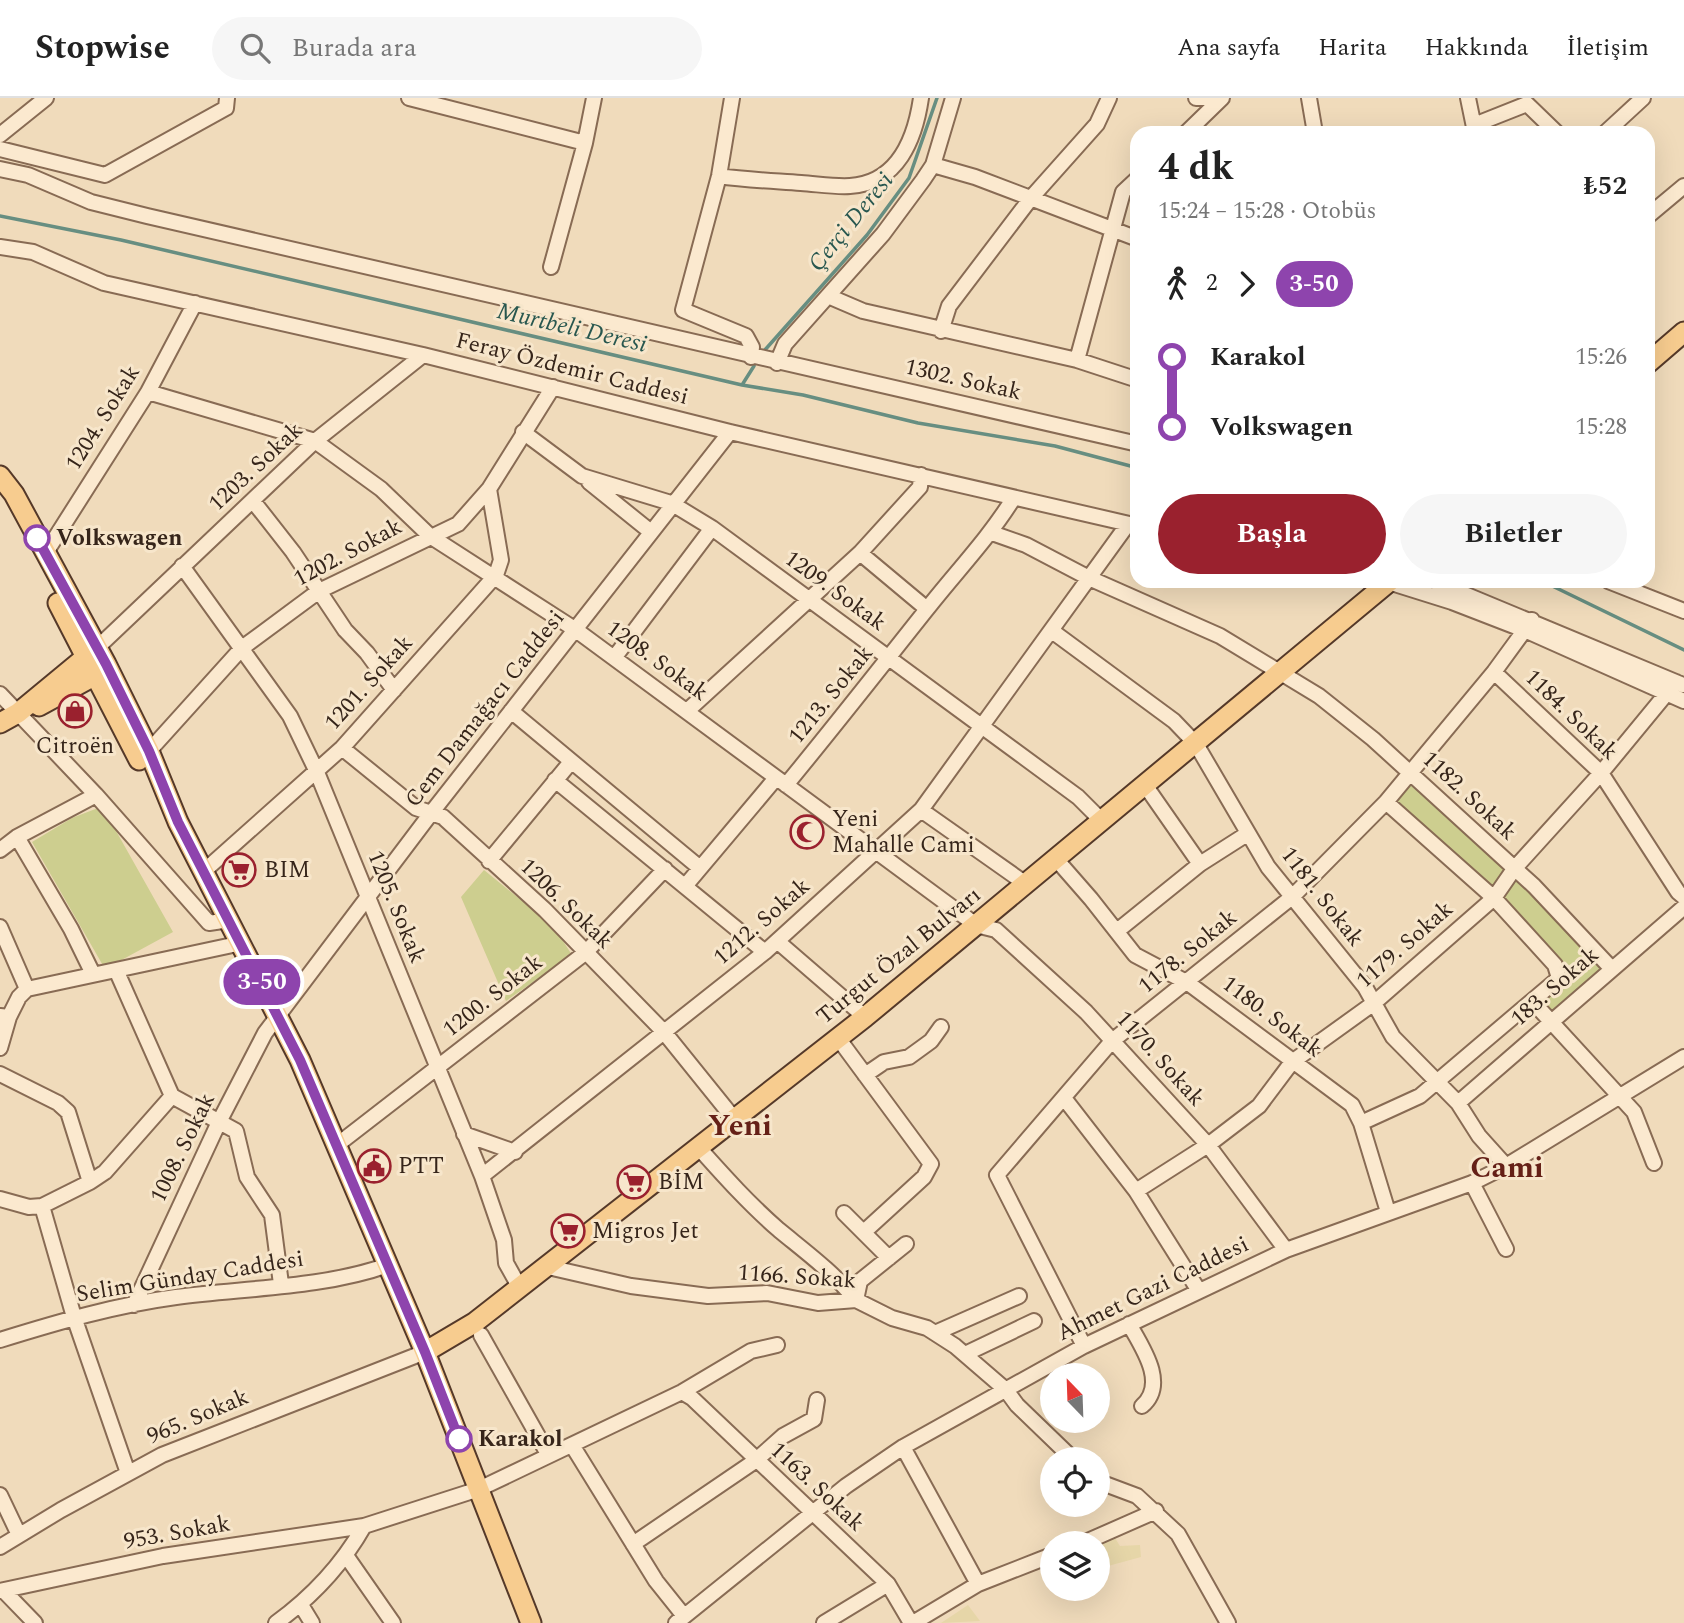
<!DOCTYPE html>
<html lang="tr">
<meta charset="utf-8">
<style>
:root{--surface:#fff;--page:#f6f6f6;--text:#222;--muted:#767676;--line:#e0e0e0;--accent:#9a212e}
body{margin:0;font-family:Spectral,serif;background:var(--page);color:var(--text);height:100vh;display:flex;flex-direction:column;font-size:26px;white-space:nowrap}
*{box-sizing:border-box;margin:0}
p{font-size:23px;color:var(--muted)}
.icon{flex:none;width:38px;height:38px;fill:none;stroke:currentColor;stroke-width:2;stroke-linecap:round;stroke-linejoin:round}
.map{position:relative;flex:1;overflow:hidden}
.drawer{position:absolute;left:1130px;top:28px;width:525px;height:462px;display:flex;flex-direction:column;background:var(--surface);border-radius:21px;box-shadow:0 7px 28px #0002}
.drawer>*{flex:none}
.badge{padding:0 14px;border-radius:23px;font-size:24px;line-height:46px}
.needle{width:46px;rotate:337deg}
.tools{position:absolute;left:1040px;top:1265px;display:grid;gap:14px}
.tools a{display:grid;place-items:center;width:70px;height:70px;border-radius:50%;background:var(--surface);box-shadow:0 7px 28px #0002;font-size:35px}
.map>.badge{position:absolute;translate:-50% -50%;box-shadow:0 0 0 4px #fff}
.legs{display:flex;align-items:center;gap:10px;height:77px;padding:0 28px;font-size:23px}
.legs p{margin-inline-start:auto}
.overview{display:flex;align-items:center;justify-content:space-between;height:119px;padding:0 28px}
h1{font-size:38px;font-weight:700;line-height:52px}
.primary-button{display:flex;gap:14px;margin-top:auto;padding:14px 28px}
.primary-button a{flex:1;height:80px;border-radius:42px;background:var(--accent);color:#fff;font-size:28px;font-weight:700;line-height:80px;text-align:center}
.primary-button a+a{background:var(--page);color:var(--text)}
ul{padding:0 28px;list-style:none}
li{display:flex;align-items:center;gap:24px;height:70px;font-size:26px}
li i{display:grid;place-items:center;width:10px;height:100%;margin:0 9px;background:currentColor}
li i::after{content:'';width:18px;height:18px;margin:-9px;border:5px solid;border-radius:50%;background:var(--surface)}
li p{margin-inline-start:auto}
li:first-child i{background:linear-gradient(#0000 50%,currentColor 0)}
li:last-child i{background:linear-gradient(currentColor 50%,#0000 0)}
header{display:flex;align-items:center;gap:42px;box-sizing:border-box;height:98px;padding:0 35px;background:var(--surface);border-bottom:2px solid var(--line)}
header strong{font-size:33px}
nav{display:flex;gap:38px;margin-inline-start:auto;font-size:24px}
.search{width:490px;height:63px;background:var(--page);display:flex;align-items:center;gap:18px;box-sizing:border-box;padding:0 24px;border-radius:38px;color:var(--muted);font-size:26px}
.map>svg:first-child{display:block}
.farmland{fill:#e6d6a8}
.green{fill:#cdce8f}
.lines{fill:none;stroke-linecap:round;stroke-linejoin:round}
.stream{stroke:#678e81;stroke-width:3.5}
.minor-casing{stroke:#886b54;stroke-width:18}
.major-casing{stroke:#553929;stroke-width:23}
.minor{stroke:#fbe9cf;stroke-width:14}
.major{stroke:#f7cc8f;stroke-width:19}
.line-1-casing{stroke:#fff;stroke-width:16}
.line-1{stroke:#8e44ad;stroke-width:10}
.stop-1-dot{fill:#fff;stroke:#8e44ad;stroke-width:3.5}
.labels{text-anchor:middle;dominant-baseline:central;stroke-width:6;stroke-linejoin:round;paint-order:stroke}
.street-label{font-size:23px;fill:#36251a;stroke:#f7e6cb}
.stop-label{font-size:23px;font-weight:bold;fill:#36251a;stroke:#f7e6cb;text-anchor:start}
.poi-label{font-size:23px;fill:#36251a;stroke:#f7e6cb;text-anchor:start}
.water-label{font-size:24px;font-style:italic;fill:#28574f;stroke:#f7e6cb}
.district-label{font-size:30px;font-weight:bold;fill:#652017;stroke:#f7e6cb}
</style>
<header>
<strong>Stopwise</strong>
<div class="search"><svg class="icon" aria-label="search" viewBox="0 0 24 24"><circle cx="10" cy="10" r="6"/><path d="M15 15l6 6"/></svg>Burada ara</div>
<nav><a>Ana sayfa</a><a>Harita</a><a>Hakkında</a><a>İletişim</a></nav>
</header>
<div class="map">
<svg width="1684" height="1525" viewBox="0 0 1684 1525">
<rect width="100%" height="100%" fill="#f0dbbb"/>
<path class="farmland" d="M1115 1440 1120 1448 1140 1447 1141 1459 1097 1471V1447Z
M968 1507 980 1523 941 1525Z"/>
<path class="green" d="M1411 676 1611 870 1551 924 1533 904 1559 880 1555 867 1386 704Z
M98 710 111 724 173 834 105 871 32 744 72 720Z
M484 772 554 829 572 857 506 903 461 799Z"/>
<g class="lines">
<path class="stream" d="M0 118 121 142 742 287 803 297 918 325 1055 348 1138 370
M764 253 867 137 909 80 937 0
M742 287 754 268
M1542 483 1684 552"/>
<defs>
<path id="minor" d="M409 0 585 45
M732 0 719 78 683 212 746 238 752 249 751 259
M1196 0H1221
M1309 0 1315 35
M1468 0 1475 34
M1474 27 1527 6 1557 35
M1186 35 1222 0
M1605 35 1643 0
M0 37 46 0
M0 51 105 77 226 10 227 0
M933 67 975 79 1138 141
M0 71 28 77 91 104 147 118 1138 346
M719 78C746 82 774 83 801 85 817 86 834 89 850 88 898 85 915 41 921 0
M1648 118 1684 88
M0 149 33 154 104 185 423 257 730 334 1138 428
M551 169 585 45 594 0
M828 198 863 213 1077 262 1138 282
M941 233 949 208 1031 100 1097 26 1109 0
M1077 262 1123 94 1138 80
M777 265 785 246 883 136 923 82 933 67 953 0
M148 294 315 343 381 391 430 438 576 532 976 827 996 832 1086 914 1208 1047 1286 1152
M523 334 582 378 671 405 712 430 1078 699 1102 723
M589 384 651 434
M253 403 293 454 345 532 367 555 394 592
M992 435 1026 447 1089 480 1220 538 1319 598 1373 641 1534 788 1611 870
M860 455 927 511
M45 456 148 294 195 205
M182 468 290 618 316 672 482 1078 504 1142 506 1165 520 1190
M1385 483 1452 504 1527 533 1684 603
M1433 483 1683 587
M1608 483 1684 513
M1052 533 1174 623 1196 646 1268 769 1365 889 1393 939 1458 1005 1479 1038 1506 1068
M97 550 315 343 423 257
M614 560 712 430
M1494 574 1601 675 1678 794 1684 799
M0 596 96 697 209 825 229 822
M511 613 700 770
M687 613 860 455 920 389 921 377
M342 650 416 710 443 719 545 812 664 934 735 1022
M149 653 242 550 319 493 458 426 489 391 553 289
M555 682 765 854
M786 687C834 629 880 570 927 511 956 474 988 441 1013 401
M1145 687 1200 766
M921 712 1026 786
M17 739 71 831 93 876
M0 752 17 739 96 697
M1056 761 1091 801 1135 857 1188 885 1352 1007 1361 1025 1388 1114
M489 763 570 665
M203 774 342 650 496 477 501 462 489 391
M686 787 776 680
M0 829 27 891
M1117 833 1200 766 1247 736
M777 843 865 919
M117 874 172 998 236 1033 247 1079 272 1117 281 1186
M1533 904 1634 1014 1654 1065
M0 918 9 919 19 899 27 891 242 845
M838 940 931 1066 924 1079 865 1133
M0 950 9 919
M0 976 58 1005 68 1014 90 1084
M865 977 884 964 909 959 931 943 941 929
M1064 1000 1136 1093 1199 1193
M1458 1005 1684 809
M1361 1025 1420 998 1559 880 1555 867 1494 800 1386 704
M464 1036 515 1054
M337 1047 585 855 665 771
M699 1050C724 1078 750 1107 779 1132 807 1155 833 1174 856 1202
M482 1078 765 854 921 712 1128 426
M1472 1085 1506 1151
M1136 1093 1208 1047 1259 1008 1292 964 1374 905 1494 800 1514 771 1601 675 1676 584
M0 1101 29 1109 42 1108 90 1084 105 1074 172 998
M42 1108 74 1219 128 1375
M844 1115 889 1160
M548 1169 631 1188 708 1198 767 1195 818 1205 856 1202 892 1220 927 1230 955 1248 1006 1292 1017 1307 1074 1362
M856 1202 860 1183 906 1146
M134 1207 219 1024 265 935 432 714 730 334
M1129 1226C1142 1249 1168 1286 1142 1308
M935 1235 1019 1198
M481 1237 548 1356
M0 1242C58 1224 116 1207 176 1199 244 1190 324 1190 388 1167
M1084 1248 997 1077 1112 943 1292 799 1386 704 1494 574 1532 522
M965 1256 1034 1223
M682 1294 692 1300 888 1486 911 1525
M572 1347 656 1483 684 1518
M903 1349 978 1486
M1097 1383 1137 1398 1178 1436 1228 1525
M0 1397 19 1437
M633 1446 755 1363 783 1338 814 1321 817 1302
M1081 1446 1156 1413
M0 1449 61 1412 162 1357 425 1254
M347 1459 393 1525
M0 1493 163 1458 364 1428
M4 1493 35 1525
M301 1507 312 1525
M276 1525C313 1498 342 1467 364 1428L479 1391 682 1294 751 1253 777 1247
M676 1525 846 1388 903 1349 1084 1248 1286 1152 1472 1085 1506 1068 1684 959
M824 1525 888 1486
M913 1525 978 1486 1052 1457"/>
<path id="major" d="M1648 265 1684 234
M0 378 14 396 106 566 149 653 178 724 300 962 425 1254 531 1525
M58 505 139 662
M39 608 94 578 102 569
M0 625 18 615 93 553
M425 1254 474 1225 865 919 1390 483"/>
</defs>
<use href="#minor" class="minor-casing"/>
<use href="#major" class="major-casing"/>
<use href="#minor" class="minor"/>
<use href="#major" class="major"/>
</g>
<g class="lines">
<defs>
<path id="line-1" d="M37 440 106 566 149 653 178 724 300 962 425 1254 459 1341"/>
</defs>
<use href="#line-1" class="line-1-casing"/>
<use href="#line-1" class="line-1"/>
</g>
<defs>
<symbol id="shop-ring" viewBox="-11 -11 22 22"><circle r="9.5" fill="#f7e6cb" stroke="#9a212e" stroke-width="1.5"/><path d="M-5-2.5h2.3a2.7 3.5 0 0 1 5.4 0H5L5.5 6h-11ZM-1.5-2.5h3a1.5 2.3 0 0 0-3 0Z" fill="#9a212e"/></symbol>
<symbol id="mosque-ring" viewBox="-11 -11 22 22"><circle r="9.5" fill="#f7e6cb" stroke="#9a212e" stroke-width="1.5"/><path d="M3.5-4.9A6 6 0 1 0 3.5 4.9A5 5 0 1 1 3.5-4.9Z" fill="#9a212e"/></symbol>
<symbol id="supermarket-ring" viewBox="-11 -11 22 22"><circle r="9.5" fill="#f7e6cb" stroke="#9a212e" stroke-width="1.5"/><path d="M-6-5.5h2.5l.6 2H6L4.5 2H-2.5L-4.4-4H-6ZM-1.5 3.2a1.3 1.3 0 1 0 .1 0ZM3 3.2a1.3 1.3 0 1 0 .1 0Z" fill="#9a212e"/></symbol>
<symbol id="civic-ring" viewBox="-11 -11 22 22"><circle r="9.5" fill="#f7e6cb" stroke="#9a212e" stroke-width="1.5"/><path d="M-.6-6.5H3V-4.5H.6V-3L4-1V1h2V6H-6V1h2V-1L-.6-3ZM-1.2 2.5V6h2.4V2.5Z" fill="#9a212e"/></symbol>
</defs>
<g fill-rule="evenodd">
<use href="#shop-ring" x="56" y="594" width="38" height="38"/>
<use href="#mosque-ring" x="788" y="715" width="38" height="38"/>
<use href="#supermarket-ring" x="220" y="753" width="38" height="38"/>
<use href="#civic-ring" x="355" y="1049" width="38" height="38"/>
<use href="#supermarket-ring" x="615" y="1065" width="38" height="38"/>
<use href="#supermarket-ring" x="549" y="1114" width="38" height="38"/>
</g>
<g class="stop-1-dot">
<circle cx="37" cy="440" r="12"/>
<circle cx="459" cy="1341" r="12"/>
</g>
<g class="labels">
<g class="street-label">
<text transform="translate(572 271) rotate(14)">Feray Özdemir Caddesi</text>
<text transform="translate(963 282) rotate(13)">1302. Sokak</text>
<text transform="translate(103 320) rotate(-58)">1204. Sokak</text>
<text transform="translate(256 369) rotate(-43)">1203. Sokak</text>
<text transform="translate(348 455) rotate(-28)">1202. Sokak</text>
<text transform="translate(835 493) rotate(36)">1209. Sokak</text>
<text transform="translate(657 563) rotate(36)">1208. Sokak</text>
<text transform="translate(369 585) rotate(-48)">1201. Sokak</text>
<text transform="translate(831 597) rotate(-51)">1213. Sokak</text>
<text transform="translate(485 611) rotate(-52)">Cem Damağacı Caddesi</text>
<text transform="translate(1571 617) rotate(44)">1184. Sokak</text>
<text transform="translate(1469 698) rotate(43)">1182. Sokak</text>
<text transform="translate(1322 799) rotate(52)">1181. Sokak</text>
<text transform="translate(566 806) rotate(44)">1206. Sokak</text>
<text transform="translate(396 809) rotate(68)">1205. Sokak</text>
<text transform="translate(762 824) rotate(-41)">1212. Sokak</text>
<text transform="translate(1405 847) rotate(-41)">1179. Sokak</text>
<text transform="translate(1188 854) rotate(-39)">1178. Sokak</text>
<text transform="translate(899 858) rotate(-39)">Turgut Özal Bulvarı</text>
<text transform="translate(1555 889) rotate(-41)">183. Sokak</text>
<text transform="translate(493 898) rotate(-38)">1200. Sokak</text>
<text transform="translate(1272 919) rotate(37)">1180. Sokak</text>
<text transform="translate(1160 961) rotate(48)">1170. Sokak</text>
<text transform="translate(183 1050) rotate(-64)">1008. Sokak</text>
<text transform="translate(190 1179) rotate(-9)">Selim Günday Caddesi</text>
<text transform="translate(797 1179) rotate(4)">1166. Sokak</text>
<text transform="translate(1153 1191) rotate(-26)">Ahmet Gazi Caddesi</text>
<text transform="translate(198 1319) rotate(-23)">965. Sokak</text>
<text transform="translate(817 1389) rotate(43)">1163. Sokak</text>
<text transform="translate(177 1435) rotate(-10)">953. Sokak</text>
</g>
<g class="stop-label">
<text x="56" y="440">Volkswagen</text>
<text x="478" y="1341">Karakol</text>
</g>
<g class="poi-label">
<text x="75" y="648" text-anchor="middle">Citroën</text>
<text x="832" y="721">Yeni<tspan x="832" dy="26">Mahalle Cami</tspan></text>
<text x="264" y="772">BIM</text>
<text x="398" y="1068">PTT</text>
<text x="658" y="1084">BİM</text>
<text x="592" y="1133">Migros Jet</text>
</g>
<g class="water-label">
<text transform="translate(851 124) rotate(-51)">Çerçi Deresi</text>
<text transform="translate(572 230) rotate(13)">Murtbeli Deresi</text>
</g>
<g class="district-label">
<text x="740" y="1028">Yeni</text>
<text x="1507" y="1070">Cami</text>
</g>
</g>
</svg>
<div class="tools">
<a><svg class="needle" viewBox="-14 -14 28 28"><path d="M0-13l5 13h-10z" fill="#e53935"/><path d="M0 13l5-13h-10z" fill="#767676"/></svg></a>
<a><svg class="icon" aria-label="locate" viewBox="0 0 24 24"><circle cx="12" cy="12" r="6"/><path d="M12 2v4M12 18v4M2 12h4M18 12h4"/></svg></a>
<a><svg class="icon" aria-label="layers" viewBox="0 0 24 24"><path d="M12 4l9 5-9 5-9-5zM3 14l9 5 9-5"/></svg></a>
</div>
<b class="badge" style="left:262px;top:884px;background:#8e44ad;color:#fff">3-50</b>
<section class="drawer">
<div class="overview"><div><h1>4 dk</h1><p>15:24 – 15:28 · Otobüs</p></div><b>₺52</b></div>
<div class="legs"><svg class="icon" aria-label="walk" viewBox="0 0 24 24"><circle cx="13" cy="4" r="2"/><path d="M13 8l-2 6 4 7M11 14l-3 7M7 12l3-4h3l4 4"/></svg>2<svg class="icon" aria-label="forward" viewBox="0 0 24 24"><path d="M9 5l7 7-7 7"/></svg><b class="badge" style="background:#8e44ad;color:#fff">3-50</b></div>
<ul>
<li><i style="color:#8e44ad"></i><b>Karakol</b><p>15:26</p></li>
<li><i style="color:#8e44ad"></i><b>Volkswagen</b><p>15:28</p></li>
</ul>
<div class="primary-button"><a>Başla</a><a>Biletler</a></div>
</section>
</div>
